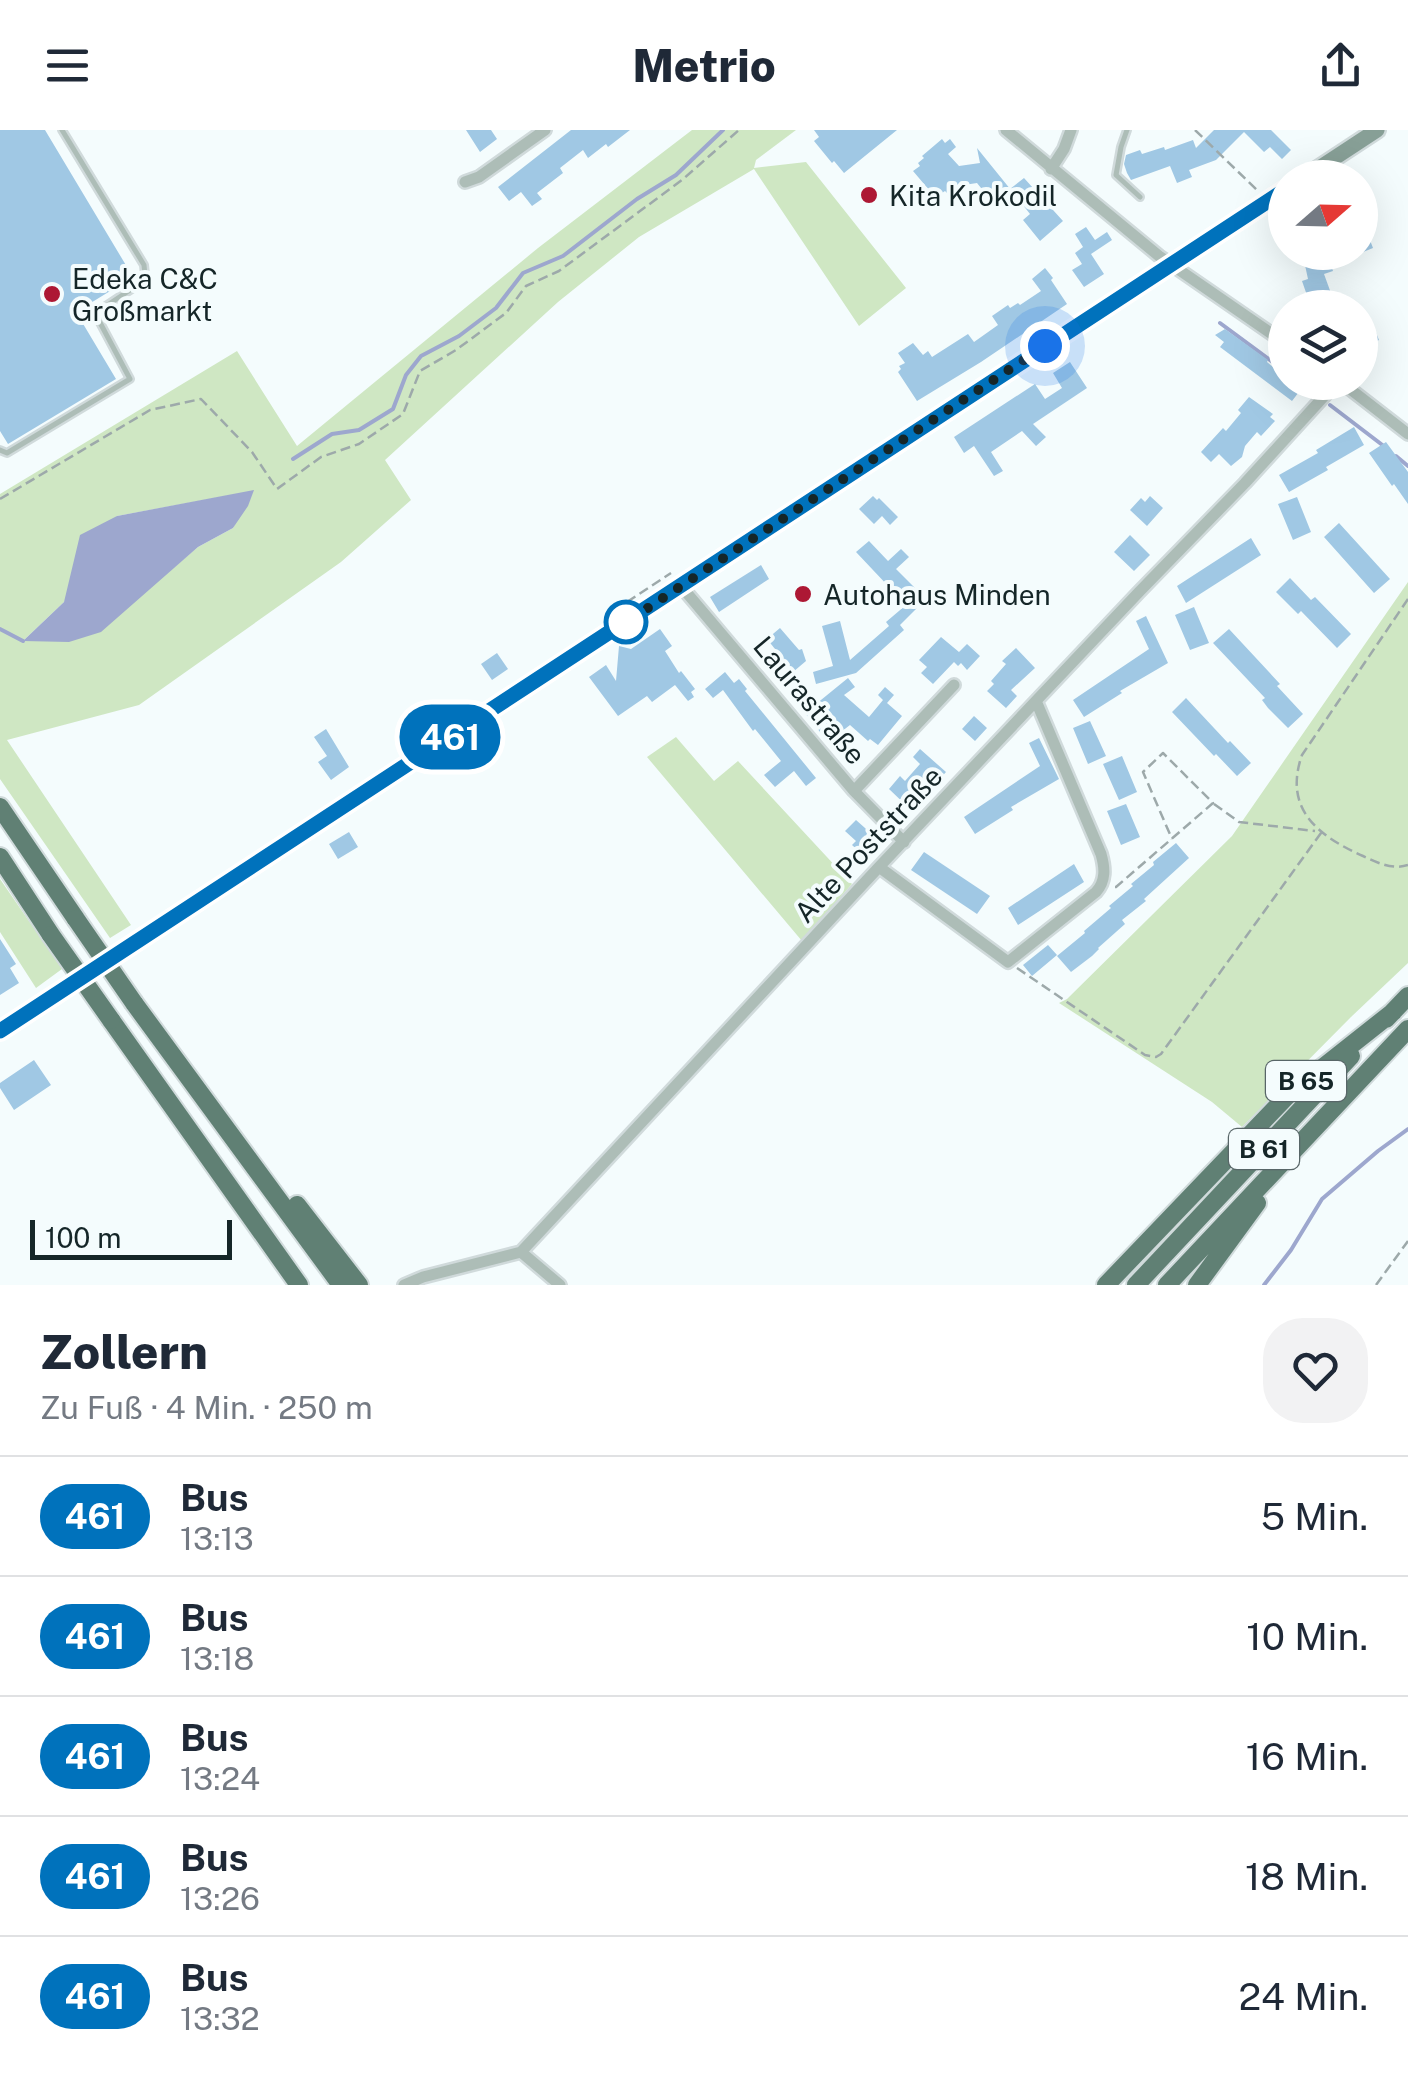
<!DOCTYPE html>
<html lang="de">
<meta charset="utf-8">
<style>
:root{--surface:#fff;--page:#f2f2f3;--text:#1f2937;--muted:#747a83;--line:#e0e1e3}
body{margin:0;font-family:"Public Sans",sans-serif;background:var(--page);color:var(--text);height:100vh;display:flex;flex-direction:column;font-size:38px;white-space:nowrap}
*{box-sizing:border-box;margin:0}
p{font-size:32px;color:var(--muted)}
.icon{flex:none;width:55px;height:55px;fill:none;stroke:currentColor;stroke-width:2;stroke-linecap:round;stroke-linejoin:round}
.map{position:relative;height:1155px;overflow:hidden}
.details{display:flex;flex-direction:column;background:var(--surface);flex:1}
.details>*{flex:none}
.badge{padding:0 20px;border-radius:32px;font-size:35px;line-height:65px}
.needle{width:65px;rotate:70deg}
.controls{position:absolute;left:1268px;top:30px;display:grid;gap:20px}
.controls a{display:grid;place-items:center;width:110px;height:110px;border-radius:50%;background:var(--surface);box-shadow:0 10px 40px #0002;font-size:50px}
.scale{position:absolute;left:30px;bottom:25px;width:202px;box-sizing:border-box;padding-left:10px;border:5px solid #152628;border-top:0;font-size:28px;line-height:35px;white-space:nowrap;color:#152628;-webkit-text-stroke:8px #f4fcfd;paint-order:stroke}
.you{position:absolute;width:50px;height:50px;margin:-25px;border:8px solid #fff;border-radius:50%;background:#1a73e8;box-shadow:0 0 0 15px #1a73e833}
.map>.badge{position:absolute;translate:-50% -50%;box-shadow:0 0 0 5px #fff}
.round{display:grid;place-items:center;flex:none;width:105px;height:105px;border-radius:40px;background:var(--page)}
.headline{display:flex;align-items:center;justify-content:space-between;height:170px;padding:0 40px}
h1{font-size:48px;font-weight:800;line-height:75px}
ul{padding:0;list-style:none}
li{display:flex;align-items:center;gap:30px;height:120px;padding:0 40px;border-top:2px solid var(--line)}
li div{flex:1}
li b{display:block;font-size:38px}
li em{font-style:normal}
li .badge{min-width:110px;font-weight:700;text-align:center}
header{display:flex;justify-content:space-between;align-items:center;height:130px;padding:0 40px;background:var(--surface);font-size:45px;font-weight:800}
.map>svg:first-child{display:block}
.green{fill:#cfe7c3;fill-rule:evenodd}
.water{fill:#9da7ce}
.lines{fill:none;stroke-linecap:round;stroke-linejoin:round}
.stream{stroke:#9da7ce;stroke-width:4}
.building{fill:#a0c8e4}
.service-casing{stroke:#d0dadb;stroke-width:10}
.minor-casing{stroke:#d0dadb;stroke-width:16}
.secondary-casing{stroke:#d0dadb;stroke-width:20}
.trunk-casing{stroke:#d0dadb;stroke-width:22}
.path{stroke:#9da9aa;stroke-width:2.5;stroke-dasharray:10 5;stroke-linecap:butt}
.service{stroke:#adbdb7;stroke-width:5}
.minor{stroke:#adbdb7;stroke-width:11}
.secondary{stroke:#879f96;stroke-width:15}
.trunk{stroke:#608074;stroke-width:18}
.trunk-bridge-casing{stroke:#d0dadb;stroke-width:22;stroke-linecap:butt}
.trunk-bridge{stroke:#608074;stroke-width:18}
.line-casing{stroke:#fff;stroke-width:22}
.line{stroke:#0072bc;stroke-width:15}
.walk{stroke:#152628;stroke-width:10;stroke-dasharray:0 18}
.poi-dot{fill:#ad1834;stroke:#f4fcfd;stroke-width:4}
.stop-dot{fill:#fff;stroke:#0072bc;stroke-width:5}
.labels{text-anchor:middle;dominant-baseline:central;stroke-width:8;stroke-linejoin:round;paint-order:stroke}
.shield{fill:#f4fcfd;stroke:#586668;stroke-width:2.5}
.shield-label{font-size:25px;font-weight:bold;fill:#152628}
.poi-label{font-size:28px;fill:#152628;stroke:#f4fcfd;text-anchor:start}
.street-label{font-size:28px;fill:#152628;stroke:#f4fcfd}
</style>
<header><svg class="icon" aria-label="menu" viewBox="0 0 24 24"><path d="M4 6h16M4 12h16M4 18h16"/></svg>Metrio<svg class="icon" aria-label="share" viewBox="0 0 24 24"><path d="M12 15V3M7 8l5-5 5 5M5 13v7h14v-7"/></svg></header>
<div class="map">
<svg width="1408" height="1155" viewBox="0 0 1408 1155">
<rect width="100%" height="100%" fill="#f4fcfd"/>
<path class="green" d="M692 0H796L756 30 754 38 806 32 906 158 859 196 754 39 639 107 558 172 385 330 411 370 341 432 139 575 7 610 131 795 110 808 0 649V364L237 221 297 316 538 118ZM253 361 233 398 198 417 145 462 24 510 64 472 117 386Z
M1408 452V833L1351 887 1242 997 1212 972 1059 873 1067 869 1232 706Z
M676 607 714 651 738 631 852 754 802 811 647 627Z
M0 749 62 839 36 858 0 802Z"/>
<path class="water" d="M254 360 248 376 233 398 198 417 101 502 69 512 23 511 64 472 80 405 117 386Z"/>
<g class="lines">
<path class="stream" d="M1220 193 1285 241
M1301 252 1315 263
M1330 275 1385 317
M1396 326 1408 336
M293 329 332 304 359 300 393 279 406 245 421 226 459 206 496 178 523 143 563 126 637 69 676 45 723 0
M0 499 23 511
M1264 1155 1291 1120 1322 1069 1378 1021 1408 999"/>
</g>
<path class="building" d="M0 0H45L133 147 76 182 116 249 8 314 0 301Z
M466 0H491L497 9 480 22Z
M571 0H630L608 17 606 14 588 28 583 20 560 38 563 43 537 63 542 69 532 76 521 62 509 71 498 57Z
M814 0H897L844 43 834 31 832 33 814 11 819 7Z
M1214 0H1271L1291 20 1282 29 1270 17 1264 22 1244 2 1216 30 1189 40 1192 47 1177 53 1170 36 1131 50 1127 43 1124 34 1126 25 1140 20 1142 24 1164 17 1165 20 1193 10 1196 18Z
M942 9 945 13 950 9 956 17 948 24 959 36 980 33 977 18 1015 65 1010 59 1024 48 1063 91 1040 111 1023 90 1030 84 1015 65 998 79 977 53 964 55 950 66 945 61 939 65 934 58 930 61 913 41 920 36 918 33 924 28 922 26Z
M1361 87 1373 118 1331 135 1333 141 1324 144 1332 166 1339 163 1344 178H1304L1310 174 1302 151 1308 149 1303 126 1313 122H1360Z
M1086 97 1095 110 1107 102 1112 110 1091 124 1104 144 1084 157 1072 140 1082 134 1075 123 1083 117 1075 104Z
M1045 138 1053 148 1051 150 1067 174 981 232 917 271 898 242 901 239 899 236 905 233 898 223 913 213 923 225 928 221 932 227 968 204 974 212 998 195 992 186 1008 175 1010 178 1018 173 1020 175 1041 161 1032 149Z
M1360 177 1368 196 1373 195 1379 210 1360 219Z
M1225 199 1268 230 1267 232 1285 247V252H1295L1302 258 1292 271 1220 217 1224 212 1215 205Z
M1070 232 1087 258 1033 294 1046 307 1036 316 1022 301 991 322 1003 341 994 346 974 316 964 323 954 307 1035 254 1045 269 1062 258 1053 243Z
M1249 267 1273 284 1270 287 1275 291 1261 306 1257 302 1245 316 1242 327 1231 336 1219 324 1211 332 1201 322 1223 298 1226 301 1241 283 1238 280Z
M1354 297 1364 315 1326 337 1328 340 1289 362 1279 345 1318 323 1316 320Z
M1386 312 1408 342V374L1394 354 1392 356 1369 323Z
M873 366 877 370 879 368 898 387 890 395 882 386 874 394 859 379Z
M1150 366 1163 378 1147 396 1130 380 1141 368 1145 372Z
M1297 367 1311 402 1293 410 1278 374Z
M1339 393 1390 449 1374 463 1324 407Z
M1130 405 1150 425 1134 441 1114 422Z
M1251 408 1261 425 1186 473 1177 456Z
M869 411 888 431 901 419 909 427 896 439 926 469 900 495 904 500 856 543 816 554 813 542 833 536 822 496 840 491 850 530 889 496 886 492 906 475 856 422Z
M761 435 769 449 719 482 710 467Z
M1290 448 1311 470 1315 467 1351 504 1337 518 1301 481 1298 484 1276 462Z
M1194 477 1209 513 1190 520 1175 485Z
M1146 486 1168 533 1120 561 1122 563 1084 587 1073 570 1149 519 1136 491Z
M780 498 799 520 802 519 806 531 780 553 769 540 783 529 767 509Z
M660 499 672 516 665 521 679 543 681 541 695 559 691 562 694 567 688 571 675 555 652 572 647 566 618 586 589 547 606 535 616 551 619 516 631 519Z
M1229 499 1280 554 1277 556 1303 584 1288 598 1268 578 1262 570 1265 568 1213 513Z
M941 507 959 522 967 514 980 526 967 540 961 533 958 536 954 532 933 554 921 543 927 537 919 530Z
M1016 518 1035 538 1011 560 1017 566 1006 578 987 561 994 554 991 551 1006 534 1002 531Z
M497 523 508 539 492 550 481 534Z
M725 542 734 553 739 549 747 559 745 561 816 648 806 656 794 641 775 657 764 645 781 631 755 599 753 601 723 560 713 568 705 559Z
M848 548 855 557 844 565 869 587 883 570 878 565 885 557 894 565 887 573 902 586 878 615 870 609 868 611 850 595 828 612 805 583Z
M1186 568 1228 613 1230 611 1251 633 1237 646 1216 624 1214 626 1172 582Z
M974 586 987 598 975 611 962 599Z
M1090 591 1106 626 1088 634 1073 598Z
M326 599 349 637 331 650 318 632 327 626 314 607Z
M1039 608 1059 649 1011 677 1013 680 975 704 964 687 1040 636 1029 613Z
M920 619 946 642 911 680 889 659 900 646 905 651 920 634 913 627Z
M1122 626 1137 662 1119 670 1103 634Z
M1126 674 1140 707 1121 715 1107 681Z
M856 690 874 706 872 708 878 713 865 727 852 715 856 711 845 701Z
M349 702 358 717 338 729 329 714Z
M1176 713 1189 728 1144 769 1146 771 1122 790 1125 794 1098 818 1099 819 1092 826 1071 842 1057 826 1085 803 1084 801 1111 778 1109 776 1133 756 1131 754 1154 735 1153 732Z
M924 722 990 766 977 784 911 740Z
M1074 734 1084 752 1018 795 1008 778Z
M0 809 16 834 10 838 19 853 0 865Z
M1048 815 1057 825 1032 846 1023 835Z
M34 930 51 955 14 980 0 958V953Z"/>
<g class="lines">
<defs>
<path id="service" d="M1127 0 1121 17 1116 45 1140 67
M0 320 7 323 130 249 97 187 100 180 142 152 145 145 144 135 62 0"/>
<path id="minor" d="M1006 0 1159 126 1285 213
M1051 39 1064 19 1071 0
M465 52 479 47 545 0
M1341 252 1408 304
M681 456 854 661 904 712
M854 661 954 555
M879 737 1008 832 1096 762C1106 751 1105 738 1101 724L1036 571
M521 1122 560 1155
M404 1155 423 1147 521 1122 879 737 1139 462 1245 353 1337 252"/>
<path id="secondary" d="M1304 48 1377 0
M0 901 1285 60"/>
<path id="trunk" d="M0 677 76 789
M0 727 51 805
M134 873 341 1155
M1386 889 1408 866
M111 890 299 1155
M297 1075 359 1155
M1106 1155 1288 965 1393 882
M1136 1155 1351 926
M1167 1155 1408 899
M1197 1155 1257 1073"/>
</defs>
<use href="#service" class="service-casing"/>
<use href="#minor" class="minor-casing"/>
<use href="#secondary" class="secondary-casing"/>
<use href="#trunk" class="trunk-casing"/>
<path class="path" d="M1195 0 1259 62
M0 369 150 280 201 269 252 322 277 359 321 327 359 314 403 284 420 241 456 220 506 183 526 156 559 141 682 50 739 0
M1408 469 1302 625C1283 679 1318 706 1363 726 1378 733 1392 740 1408 735
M627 472 671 443
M1214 674 1239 692 1315 701
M1115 757H1116L1213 673 1163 623 1143 642 1172 709
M1017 838 1145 925 1156 927 1161 924 1321 703
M1376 1155 1408 1111"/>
<use href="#service" class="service"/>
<use href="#minor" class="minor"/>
<use href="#secondary" class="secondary"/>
<use href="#trunk" class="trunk"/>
<defs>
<path id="trunk-bridge" d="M76 789 134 873
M51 805 111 890"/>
</defs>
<use href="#trunk-bridge" class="trunk-bridge-casing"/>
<use href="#trunk-bridge" class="trunk-bridge"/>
</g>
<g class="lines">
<defs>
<path id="line" d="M0 901 1285 60"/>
</defs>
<use href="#line" class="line-casing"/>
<use href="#line" class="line"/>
<path class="walk" d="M626 492 622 495 1045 216"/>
</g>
<g class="poi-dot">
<circle cx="869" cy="65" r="10"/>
<circle cx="52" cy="164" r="10"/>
<circle cx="803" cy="464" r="10"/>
</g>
<circle class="stop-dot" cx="626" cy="492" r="20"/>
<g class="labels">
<g class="shield">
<rect x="1266" y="931" width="80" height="40" rx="8"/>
<rect x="1229" y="999" width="70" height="40" rx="8"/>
</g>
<g class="shield-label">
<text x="1306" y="951">B 65</text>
<text x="1264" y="1019">B 61</text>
</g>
<g class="poi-label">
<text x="889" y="65">Kita Krokodil</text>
<text x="72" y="148">Edeka C&amp;C<tspan x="72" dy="32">Großmarkt</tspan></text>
<text x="823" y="464">Autohaus Minden</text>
</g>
<g class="street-label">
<text transform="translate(810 570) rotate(50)">Laurastraße</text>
<text transform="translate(868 714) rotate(-47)">Alte Poststraße</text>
</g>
</g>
</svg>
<div class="controls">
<a><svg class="needle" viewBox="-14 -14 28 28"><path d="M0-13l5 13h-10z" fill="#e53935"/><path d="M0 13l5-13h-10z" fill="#747a83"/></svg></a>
<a><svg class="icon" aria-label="layers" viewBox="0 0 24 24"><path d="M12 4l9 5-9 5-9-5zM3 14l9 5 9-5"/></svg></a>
</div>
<div class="scale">100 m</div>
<div class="you" style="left:1045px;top:216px"></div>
<b class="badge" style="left:450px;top:607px;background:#0072bc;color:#fff">461</b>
</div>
<section class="details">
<div class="headline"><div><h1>Zollern</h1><p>Zu Fuß · 4 Min. · 250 m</p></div><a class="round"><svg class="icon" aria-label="heart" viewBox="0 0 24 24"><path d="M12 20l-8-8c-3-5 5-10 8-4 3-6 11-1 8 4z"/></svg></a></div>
<ul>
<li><span class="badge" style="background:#0072bc;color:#fff">461</span><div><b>Bus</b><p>13:13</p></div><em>5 Min.</em></li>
<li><span class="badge" style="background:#0072bc;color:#fff">461</span><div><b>Bus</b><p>13:18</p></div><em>10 Min.</em></li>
<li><span class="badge" style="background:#0072bc;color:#fff">461</span><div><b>Bus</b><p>13:24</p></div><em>16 Min.</em></li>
<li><span class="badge" style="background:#0072bc;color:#fff">461</span><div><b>Bus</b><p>13:26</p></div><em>18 Min.</em></li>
<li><span class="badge" style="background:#0072bc;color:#fff">461</span><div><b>Bus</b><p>13:32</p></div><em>24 Min.</em></li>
</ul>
</section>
